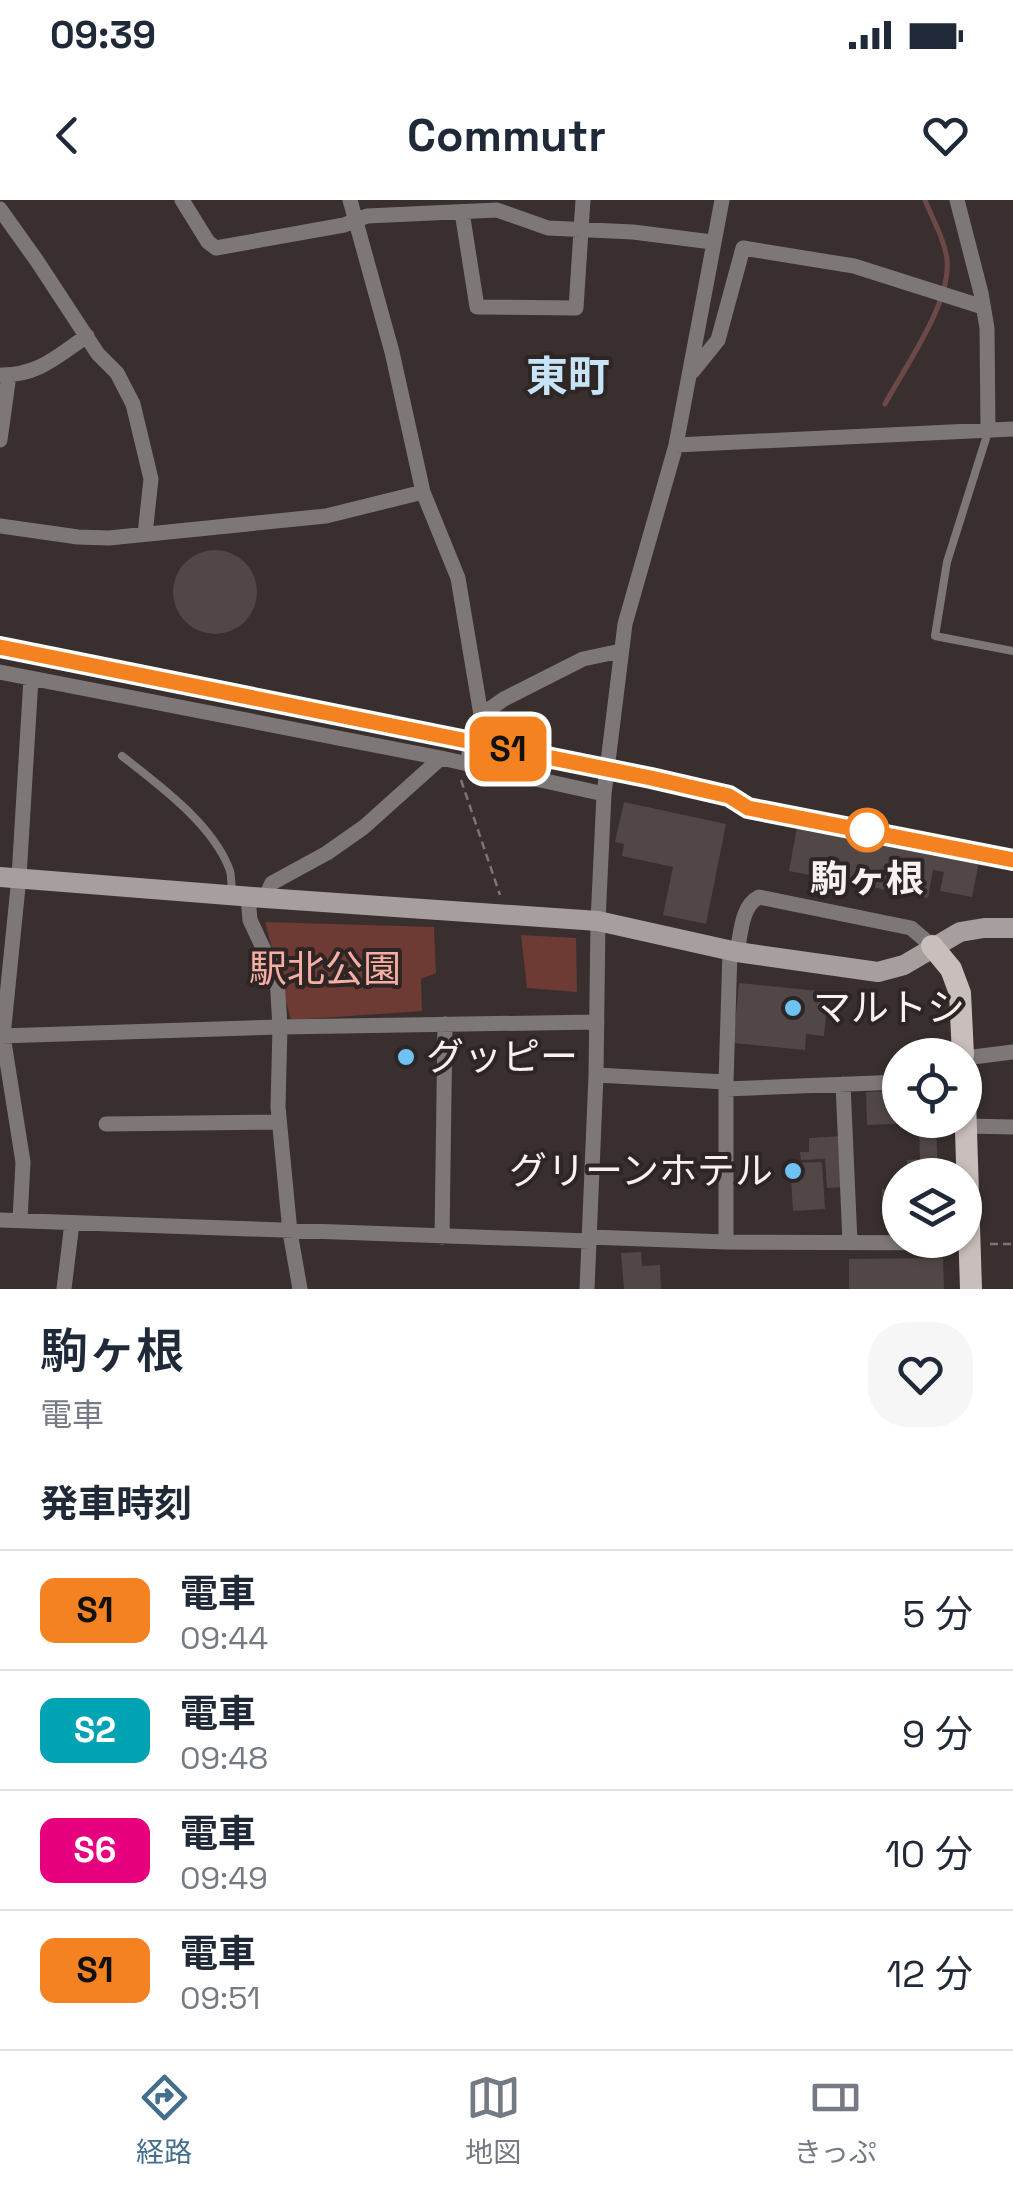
<!DOCTYPE html>
<html lang="ja">
<meta charset="utf-8">
<style>
:root{--surface:#fff;--page:#f6f6f7;--text:#1f2937;--muted:#747a83;--line:#e0e1e3;--accent:#436e8c}
body{margin:0;font-family:"Space Grotesk","Noto Sans JP",sans-serif;background:var(--page);color:var(--text);height:100vh;display:flex;flex-direction:column;font-size:38px;white-space:nowrap}
*{box-sizing:border-box;margin:0}
p{font-size:32px;color:var(--muted)}
.icon{flex:none;width:55px;height:55px;fill:none;stroke:currentColor;stroke-width:2;stroke-linecap:round;stroke-linejoin:round}
.map{position:relative;height:1089px;overflow:hidden}
.drawer{display:flex;flex-direction:column;background:var(--surface);flex:1}
.drawer>*{flex:none}
.badge{padding:0 20px;border-radius:15px;font-size:35px;line-height:65px}
.buttons{position:absolute;left:882px;top:838px;display:grid;gap:20px}
.buttons a{display:grid;place-items:center;width:100px;height:100px;border-radius:50%;background:var(--surface);box-shadow:0 2px 8px #0004;font-size:50px}
.map>.badge{position:absolute;translate:-50% -50%;box-shadow:0 0 0 5px #fff}
h2{padding:0 40px;font-size:38px;line-height:90px}
.round{display:grid;place-items:center;flex:none;width:105px;height:105px;border-radius:40px;background:var(--page)}
.headline{display:flex;align-items:center;justify-content:space-between;height:170px;padding:0 40px}
h1{font-size:48px;font-weight:600;line-height:75px}
ul{padding:0;list-style:none}
li{display:flex;align-items:center;gap:30px;height:120px;padding:0 40px;border-top:2px solid var(--line)}
li div{flex:1}
li b{display:block;font-size:38px}
li em{font-style:normal}
li .badge{min-width:110px;font-weight:700;text-align:center}
.status{display:flex;justify-content:space-between;align-items:center;height:70px;padding:0 50px;background:var(--surface);direction:ltr}
.status svg{height:28px;fill:currentColor}
header{display:flex;justify-content:space-between;align-items:center;height:130px;padding:0 40px;background:var(--surface);font-size:45px;font-weight:600}
.dock{display:flex;justify-content:space-around;align-items:center;height:140px;border-top:2px solid var(--line);background:var(--surface);font-size:28px;color:var(--muted)}
.dock a{display:grid;justify-items:center;gap:5px}
.dock .current{color:var(--accent)}
.map>svg:first-child{display:block}
.green{fill:#6e3a34}
.lines{fill:none;stroke-linecap:round;stroke-linejoin:round}
.stream{stroke:#6d4849;stroke-width:5}
.building{fill:#514746}
.path{stroke:#7c7574;stroke-width:2.5;stroke-dasharray:8 5;stroke-linecap:butt}
.lane{stroke:#7d7877;stroke-width:8}
.street{stroke:#7d7877;stroke-width:15}
.secondary{stroke:#a79f9e;stroke-width:20}
.primary{stroke:#c8bebc;stroke-width:22}
.rail{stroke:#e1dbda;stroke-width:5;stroke-dasharray:18 18;stroke-linecap:butt}
.line-casing{stroke:#fff;stroke-width:22}
.line{stroke:#f58220;stroke-width:15}
.stop-dot{fill:#fff;stroke:#f58220;stroke-width:5}
.poi-dot{fill:#6fc2f4;stroke:#2e2624;stroke-width:4}
.labels{text-anchor:middle;dominant-baseline:central;stroke-width:8;stroke-linejoin:round;paint-order:stroke}
.stop-label{font-size:38px;font-weight:bold;fill:#f7f1f0;stroke:#2e2624}
.park-label{font-size:38px;fill:#f9aea5;stroke:#2e2624}
.poi-label{font-size:38px;fill:#f7f1f0;stroke:#2e2624;text-anchor:start}
.quarter-label{font-size:42px;font-weight:bold;fill:#c7e3f6;stroke:#2e2624}
</style>
<div class="status"><b>09:39</b><svg viewBox="0 0 49 12"><path d="M0 12V9h3v3zM5 12V6h3v6zM10 12V3h3v9zM15 12V0h3v12zM26 1h20v11H26zM47 4h2v5h-2z"/></svg></div>
<header><svg class="icon" aria-label="back" viewBox="0 0 24 24"><path d="M15 5l-7 7 7 7"/></svg>Commutr<svg class="icon" aria-label="heart" viewBox="0 0 24 24"><path d="M12 20l-8-8c-3-5 5-10 8-4 3-6 11-1 8 4z"/></svg></header>
<div class="map">
<svg width="1013" height="1089" viewBox="0 0 1013 1089">
<rect width="100%" height="100%" fill="#382f2e"/>
<path class="green" d="M265 722 434 727 436 773 421 779 422 811 291 820Z
M521 735 576 738 577 792 527 788Z"/>
<g class="lines">
<path class="stream" d="M885 204C906 165 951 103 947 60 945 40 932 18 925 0"/>
</g>
<path class="building" d="M173 392a42 42 0 1 1 84 0a42 42 0 1 1-84 0Z
M624 602 726 624 706 724 663 715 673 667 622 656 624 644 615 642Z
M797 627 979 662 972 697 940 691 944 672 933 670 928 698 789 671Z
M739 783 828 792 824 836 806 834 805 850 733 843Z
M900 891V920H911V923L867 925 866 892Z
M919 926H936L938 975H908L907 960 920 959Z
M841 936 844 987 827 988 825 959 801 960 800 952H809V938Z
M822 962 825 1009 793 1011 790 963Z
M882 989H900V1016H882Z
M641 1052 642 1066 660 1065 661 1089H624L621 1053Z
M943 1058 944 1089H849V1059Z"/>
<g class="lines">
<path class="path" d="M461 580 500 695
M990 1044H1013"/>
<path class="lane" d="M988 232 947 362 935 436 1013 451
M122 556C159 585 211 623 229 668 232 675 231 684 232 691"/>
<path class="street" d="M182 0 208 42 216 48 344 25 367 16 497 10 548 28 633 32 712 42
M350 0 392 152 423 292 458 378 481 515
M957 0 981 93 987 128 988 230
M0 9 37 61 98 154 117 173 133 204 151 279 145 334
M462 12 477 107 576 108 583 0
M693 171 718 140 743 48 854 66 983 107
M0 175C38 176 57 156 87 136
M0 240 9 175
M676 245 1013 229
M0 326 78 337 109 338 326 316 423 292
M0 472 441 558 604 594
M467 564 474 529 481 515 504 499 583 459 621 451
M248 697 250 720 277 778 280 827 278 907 290 1032 300 1089
M265 698 272 683 327 653 364 627 441 558
M737 752C741 734 741 706 759 697L911 728 932 746
M0 836 280 827 597 822
M965 858 1013 852
M596 875 726 882
M843 884 850 1042
M726 889 900 882
M106 924 279 922
M966 926 1013 927
M0 1020 589 1041
M20 1020 23 962 3 836 19 677 31 478
M442 1037 445 824
M589 1037 726 1042 969 1043
M726 1042V882L730 751
M64 1089 72 1023
M587 1089 596 875 598 721 604 594 625 424 676 245 722 0"/>
<path class="secondary" d="M0 677 265 698 598 721 737 752 878 772 904 765 960 732 984 728H1013"/>
<path class="primary" d="M932 746 951 769 960 793 963 855
M965 899 971 1089"/>
<path class="rail" d="M0 447 651 578 729 596 748 608 1013 660"/>
</g>
<g class="lines">
<defs>
<path id="line" d="M0 447 651 578 729 596 748 608 1013 660"/>
</defs>
<use href="#line" class="line-casing"/>
<use href="#line" class="line"/>
</g>
<circle class="stop-dot" cx="867" cy="630" r="20"/>
<g class="poi-dot">
<circle cx="793" cy="808" r="10"/>
<circle cx="406" cy="857" r="10"/>
<circle cx="793" cy="971" r="10"/>
</g>
<g class="labels">
<g class="stop-label">
<text x="867" y="679">駒ヶ根</text>
</g>
<g class="park-label">
<text x="325" y="769">駅北公園</text>
</g>
<g class="poi-label">
<text x="813" y="808">マルトシ</text>
<text x="426" y="857">グッピー</text>
<text x="773" y="971" text-anchor="end">グリーンホテル</text>
</g>
<g class="quarter-label">
<text x="568" y="176">東町</text>
</g>
</g>
</svg>
<div class="buttons">
<a><svg class="icon" aria-label="locate" viewBox="0 0 24 24"><circle cx="12" cy="12" r="6"/><path d="M12 2v4M12 18v4M2 12h4M18 12h4"/></svg></a>
<a><svg class="icon" aria-label="layers" viewBox="0 0 24 24"><path d="M12 4l9 5-9 5-9-5zM3 14l9 5 9-5"/></svg></a>
</div>
<b class="badge" style="left:508px;top:549px;background:#f58220;color:#111">S1</b>
</div>
<section class="drawer">
<div class="headline"><div><h1>駒ヶ根</h1><p>電車</p></div><a class="round"><svg class="icon" aria-label="heart" viewBox="0 0 24 24"><path d="M12 20l-8-8c-3-5 5-10 8-4 3-6 11-1 8 4z"/></svg></a></div>
<h2>発車時刻</h2>
<ul>
<li><span class="badge" style="background:#f58220;color:#111">S1</span><div><b>電車</b><p>09:44</p></div><em>5 分</em></li>
<li><span class="badge" style="background:#00a3b4;color:#fff">S2</span><div><b>電車</b><p>09:48</p></div><em>9 分</em></li>
<li><span class="badge" style="background:#e6007e;color:#fff">S6</span><div><b>電車</b><p>09:49</p></div><em>10 分</em></li>
<li><span class="badge" style="background:#f58220;color:#111">S1</span><div><b>電車</b><p>09:51</p></div><em>12 分</em></li>
</ul>
</section>
<nav class="dock">
<a class="current"><svg class="icon" aria-label="directions" viewBox="0 0 24 24"><path d="M12 3l9 9-9 9-9-9zM9 14v-3h6M13 9l2 2-2 2"/></svg>経路</a>
<a><svg class="icon" aria-label="map" viewBox="0 0 24 24"><path d="M3 6l6-2 6 2 6-2v14l-6 2-6-2-6 2zM9 4v14M15 6v14"/></svg>地図</a>
<a><svg class="icon" aria-label="tickets" viewBox="0 0 24 24"><path d="M3 7h18v10H3zM15 7v10"/></svg>きっぷ</a>
</nav>
